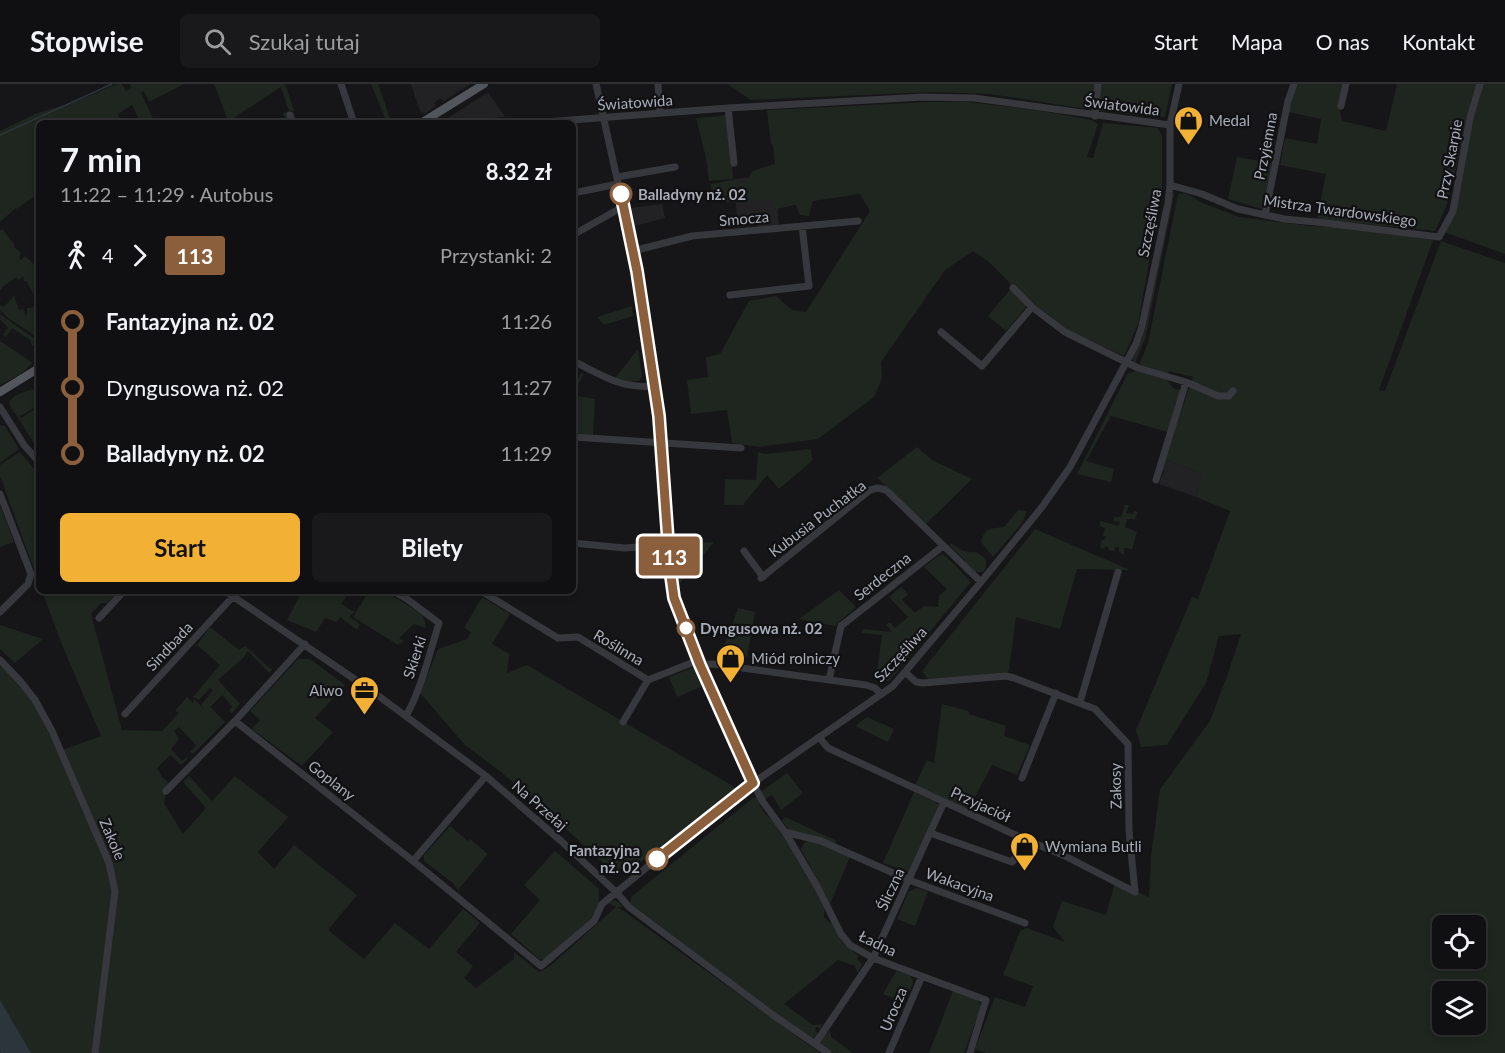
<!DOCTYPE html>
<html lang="pl">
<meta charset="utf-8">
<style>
:root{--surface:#101012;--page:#19191b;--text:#f1f3f6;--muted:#9c9d9f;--line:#303032;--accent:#f2b134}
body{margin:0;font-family:Lato,sans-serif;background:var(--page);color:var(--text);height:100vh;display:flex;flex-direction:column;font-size:22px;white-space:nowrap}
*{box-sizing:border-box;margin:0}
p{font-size:20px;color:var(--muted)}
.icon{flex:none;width:33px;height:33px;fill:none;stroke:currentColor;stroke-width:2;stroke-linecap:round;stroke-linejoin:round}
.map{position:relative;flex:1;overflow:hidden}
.sheet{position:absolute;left:36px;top:36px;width:540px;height:474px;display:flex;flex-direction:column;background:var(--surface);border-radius:9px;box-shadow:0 3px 9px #0003,0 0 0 2px var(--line)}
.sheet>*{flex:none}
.badge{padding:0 12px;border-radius:4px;font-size:21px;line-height:39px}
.tools{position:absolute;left:1432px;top:831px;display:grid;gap:12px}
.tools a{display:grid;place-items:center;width:54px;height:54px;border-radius:9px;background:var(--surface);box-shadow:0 3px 9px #0003,0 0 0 2px var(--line);font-size:30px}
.map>.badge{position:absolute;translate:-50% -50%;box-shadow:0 0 0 3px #fff}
.legs{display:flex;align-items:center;gap:9px;height:66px;padding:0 24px;font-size:20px}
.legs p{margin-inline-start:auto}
.headline{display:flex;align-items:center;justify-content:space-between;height:102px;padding:0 24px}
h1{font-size:33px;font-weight:700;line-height:45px}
.action{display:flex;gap:12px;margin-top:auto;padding:12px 24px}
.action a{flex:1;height:69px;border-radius:9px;background:var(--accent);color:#111;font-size:24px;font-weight:700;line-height:69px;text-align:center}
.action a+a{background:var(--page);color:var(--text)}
ul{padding:0 24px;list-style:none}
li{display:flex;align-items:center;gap:21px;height:66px;font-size:22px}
li i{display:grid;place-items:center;width:9px;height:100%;margin:0 8px;background:currentColor}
li i::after{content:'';width:15px;height:15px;margin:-8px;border:4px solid;border-radius:50%;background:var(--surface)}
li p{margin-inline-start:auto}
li:first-child i{background:linear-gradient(#0000 50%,currentColor 0)}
li:last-child i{background:linear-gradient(currentColor 50%,#0000 0)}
header{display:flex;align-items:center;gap:36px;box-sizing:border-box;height:84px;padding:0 30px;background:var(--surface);border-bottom:2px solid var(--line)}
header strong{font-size:28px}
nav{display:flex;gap:33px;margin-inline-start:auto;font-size:21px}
.search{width:420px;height:54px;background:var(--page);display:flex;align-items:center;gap:15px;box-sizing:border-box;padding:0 21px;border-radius:9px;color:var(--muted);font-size:22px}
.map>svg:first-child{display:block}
.built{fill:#222225}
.green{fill:#1e261f;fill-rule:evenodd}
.water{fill:#2c353c}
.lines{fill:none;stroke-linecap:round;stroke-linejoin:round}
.stream{stroke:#2c353c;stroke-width:1.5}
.minor{stroke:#37383d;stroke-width:7}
.major{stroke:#53555c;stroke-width:8}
.line-1-casing{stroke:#fff;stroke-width:14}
.line-1{stroke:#8b5e3c;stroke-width:9}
.stop-1-dot{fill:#fff;stroke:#8b5e3c;stroke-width:3}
.labels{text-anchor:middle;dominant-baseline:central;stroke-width:4.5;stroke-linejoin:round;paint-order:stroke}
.street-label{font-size:15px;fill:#a8adb8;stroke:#111113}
.poi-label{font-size:15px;fill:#a8adb8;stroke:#111113;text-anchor:start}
.stop-label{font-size:15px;font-weight:bold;fill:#a8adb8;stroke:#111113;text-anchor:start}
</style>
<header>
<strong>Stopwise</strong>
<div class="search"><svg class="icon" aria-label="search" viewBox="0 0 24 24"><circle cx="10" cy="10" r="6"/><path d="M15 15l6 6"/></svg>Szukaj tutaj</div>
<nav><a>Start</a><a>Mapa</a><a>O nas</a><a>Kontakt</a></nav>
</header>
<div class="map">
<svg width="1505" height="969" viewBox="0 0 1505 969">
<rect width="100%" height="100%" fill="#161618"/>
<path class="built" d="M411 0H470L444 17 440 14 434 19 436 22 425 30 420 27Z
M488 8 505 33 442 38Z
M774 91 779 141 758 143 757 139 738 141 733 95Z
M662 120 665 134 635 142 631 124Z
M1164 375 1198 388 1204 391 1196 413 1159 400 1164 387 1161 382Z"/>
<path class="green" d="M117 0H122L126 7 131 4 130 0H184L149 18 144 7 141 9 155 39H141L132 21 118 30 120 39H39V118L34 112 17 125 16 124 0 138V47L35 30 77 17Z
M214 0H285L294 26 293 29 292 26 290 27 288 34 291 39H287L283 29 289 27 281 3 235 33 236 39H229Z
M371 0H378L391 37 387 39Z
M727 0H1172L1165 33 1099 27 990 10 932 8 751 16Z
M1297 0H1344C1341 12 1338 25 1342 37L1386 47 1397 0H1477L1446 123 1435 147 1317 135 1326 90 1280 81 1285 54 1317 60 1321 35 1288 28Z
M1479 0H1505V170L1444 148Z
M930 18H968L1042 27 1091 36 1098 40 1087 73 1093 74 1103 39 1158 44 1162 52V104L1138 240 1124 272 1068 246 1018 207 988 177 973 167 945 186 881 278 882 294 874 313 818 355 759 363 732 359 727 326 691 330 687 296 708 293 706 273 720 270 749 217 776 212 792 226 806 228 870 127 860 110 813 117 809 132 800 131 796 121 776 125 769 115 740 119 712 117 711 100 730 96 746 99 752 87 775 80 773 61 771 60 767 26Z
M728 31 733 95 709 97 706 74 696 34Z
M1237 73 1272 79 1262 125 1228 115Z
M1175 107 1145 255 1135 279 1132 275 1146 241 1172 111Z
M1184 109 1195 114 1198 117 1239 133 1310 142 1342 143 1433 156 1379 306 1385 307 1441 157 1505 179V969H986L975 965 995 913 1025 923 1033 902 1003 891 1020 847 1027 844 1065 858 1053 843 1062 817 1106 831 1115 799 1149 813 1151 773 1160 705 1210 637 1227 592 1241 550 1219 552 1206 599 1167 661 1141 663 1136 646 1192 513 1198 515 1230 427 1196 413 1203 391 1198 388 1164 375 1193 293 1169 287 1168 290 1139 281 1148 259 1178 110ZM1443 842H1476V874H1443ZM1443 908H1476V940H1443Z
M0 146H3L14 160V163L21 169 19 173 21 176 25 172 39 185V215H37L28 201V198L24 197 23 192 19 196 16 193C10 198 4 201 0 206Z
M1010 206 1025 220V224L1006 247 988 232Z
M14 212 19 226 23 225 26 232 27 231V224L35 223 36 228H38V218H39V254L8 234 0 226V221L4 223Z
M632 222 633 232 604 241 597 233Z
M0 230 39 258V264L36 262H32L30 256 12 244 6 253 3 251 8 243 0 236Z
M0 257 33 279 19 291 0 301Z
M638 265 642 293 639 297 629 298 615 294Z
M1136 287 1166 295 1174 305 1180 306 1168 348 1111 332 1086 377 1114 385 1111 398 1077 390 1128 289Z
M581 289 584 290 573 311 595 315 593 351 576 350V348H573V303Z
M39 303V321L22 331H19L21 334 39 323V365C31 356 26 346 19 335 15 328 12 328 9 318 15 308 27 308 39 303Z
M0 341 5 342 19 365 0 379Z
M917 363 932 376 972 395 926 440 877 394Z
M810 365 813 376 779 405 767 391 743 421H724L725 395 756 396 758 368 766 370Z
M20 368 39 391V499L0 392V381Z
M0 421 14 458 0 463Z
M1125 421H1129L1126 429 1133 430 1134 427 1138 428 1135 435H1127L1125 443 1137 448 1132 465 1124 464V471L1119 468V463L1115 464 1114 467 1109 466 1108 463 1105 462 1104 465 1100 463 1102 456H1105L1106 452H1103L1105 444 1100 442V437L1119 442 1120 438 1114 437V433H1121Z
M1018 426 1027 427 1022 439 993 473 981 458C984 445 991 444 1004 443Z
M1035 445 1130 486 1077 485 1060 545 1016 533 1009 586 1006 589 929 596 922 587Z
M714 458 677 503 673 460Z
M951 459C960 466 965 469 976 468L986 475V483L983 488H974L964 479 965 476 950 462Z
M943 471C954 476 961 490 971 498L889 597 876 596 882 551 862 549 863 545 892 548 886 541 890 538 895 544 908 533 889 513 901 503 908 510 902 516 915 529 924 522 938 523 939 512 947 505 924 483 938 472Z
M839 506 856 523 835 542 799 535Z
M42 507H119L107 519H101L91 530 122 646 162 647 179 629 175 627 187 613 193 619 194 615 205 626 201 621 213 606 210 604 199 616 193 613 220 581 197 561 210 543 239 566 245 562 272 586 269 589 248 567 243 574 218 596 240 620 232 629 229 627 232 622 222 611 210 623 225 638 193 670 190 668 196 661 179 643 174 647 179 655 171 665 182 677 187 673 188 674 181 681 170 671 157 684 162 693 168 698 164 719 183 750 206 724 183 698 189 692 212 717 235 692 288 733 258 768 274 785 294 761 357 811 328 846 364 875 395 839 429 865 463 825 480 839 456 868 473 882 464 894 476 904 514 875V868L539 888 549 883 616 823 608 819 615 816 622 821V823H618L820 969H0V580L23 604 37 625 59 669 65 665 101 652 62 561Z
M302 507H322L330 511 334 508 346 513 341 520 354 528 349 533 360 540 357 546 340 533 337 538 325 534 316 548 287 536Z
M369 507H385L423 531 426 544 414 540 399 554 404 557 398 561 353 533Z
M482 513 510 530 492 560 509 570 507 589 527 581 736 704 629 787 611 786 532 714 497 685 465 661 420 609 438 565 467 555 471 548 464 544Z
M738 524 755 528 747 573 722 568Z
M0 541 43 555 15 579 0 565Z
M298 575H310L345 601 315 634 333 648 302 682 252 645 260 636 250 627Z
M692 584 697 586 703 602 677 613 669 593Z
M942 620 968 627 969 630 1006 642 1004 652 1030 661 1017 691 992 681 968 726 915 701 927 676 934 679Z
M867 633 894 645 888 658 855 642Z
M787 689 803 709 781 726 772 711 765 715 761 708Z
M914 708 939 720 909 788 883 779Z
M757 713 759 717 760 722 766 731 774 737 794 768 822 816 824 825V833L829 838 832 839 842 858 859 872 857 875 862 880 858 890 855 882 838 876 784 920 813 941 822 940 821 945 816 943 815 946 818 950 815 955H812L776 930 630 819 632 812 753 714Z
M785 733 837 757 834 759 789 746 782 737Z
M450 742 468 757 470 755 488 770 458 806 453 799 424 777V771Z
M812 755 850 773 830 820 801 765 804 759Z
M555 767 599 805V818L591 835 545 875H539L511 850 540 816 524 801Z
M917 804 928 808 915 842 897 835 909 807Z
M896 887 911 892 913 899 905 918 883 910Z
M953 907 978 916 981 923 964 969H929Z
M830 946 831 953 853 969H833L821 961 820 957 825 950H827Z"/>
<path class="water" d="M0 916 31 969H1L0 968Z"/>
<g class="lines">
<path class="stream" d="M0 51 112 0"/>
<path class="minor" d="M341 0 354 39
M596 0 633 167 648 255 660 346 670 485 674 514 700 581 753 699 763 718 785 748 817 802 841 850 850 861 873 874 986 916 970 969
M658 0 660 29
M1341 22 1346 0
M728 24 734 79
M290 31 293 39
M1095 32 1098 0
M532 39 728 24 923 13 974 14 1170 41
M617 93 675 83
M1170 101 1202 110 1238 125 1284 135 1326 139 1439 153 1453 127 1470 34 1480 0
M573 109 618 100
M1265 131 1288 17 1294 0
M573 151 624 122
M633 167 692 152 858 137
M1013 204 1032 223
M730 211 809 202 802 142
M941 248 982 282 1032 223 1065 248 1138 284 1186 298 1218 312H1229L1233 307
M573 277C602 291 621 305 654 302
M0 323 24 361 39 378
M573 353 741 364
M1156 396 1186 298
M0 410 31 490 28 500 0 528
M573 459 624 464 669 461
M744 467 763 493
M761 494 870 406 878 404 886 406 981 498
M225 507 372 607 486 692 561 757 616 808 629 823 773 931 828 969
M393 507 407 515 439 539C430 568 421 606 406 632
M481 507 558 554 578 553 648 596
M99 534 124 507
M0 576 21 598 35 616 52 647 109 779 115 807 95 969
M700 581 713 580 866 601 875 604 881 610
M905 588 916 598 923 599 1006 592 1014 594 1095 625 1128 660 1129 746 1135 808
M829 596 841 542 943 462
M1080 618 1118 488
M125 630 238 507
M235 637 413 777 541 882 594 837 602 820 657 775 753 699 893 602 981 498 1042 423 1070 383 1136 260 1142 242 1168 119 1170 101V41L1179 0
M623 638 648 596 699 576
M819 653 828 664 1022 754 1065 772 1135 808
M1022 694 1056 609
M166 707 235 637 305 560
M785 748 821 757 909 796 1025 839
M930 749 1012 778 1014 776 1022 754
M413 777 486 692
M815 960 873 874 944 718
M889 969 922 892"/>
<path class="major" d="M421 39 484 0
M0 308 39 284"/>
</g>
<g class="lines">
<defs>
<path id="line-1" d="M621 110 637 187 659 332 670 485 674 514 700 581 753 699 657 775"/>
</defs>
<use href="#line-1" class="line-1-casing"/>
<use href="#line-1" class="line-1"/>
</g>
<defs>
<symbol id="shop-pin" viewBox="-11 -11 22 30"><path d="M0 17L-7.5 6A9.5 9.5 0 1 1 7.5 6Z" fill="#f2b134" stroke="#111113"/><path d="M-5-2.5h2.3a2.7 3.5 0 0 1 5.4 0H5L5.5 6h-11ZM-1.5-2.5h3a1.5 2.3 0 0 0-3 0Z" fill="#111"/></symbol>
<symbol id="office-pin" viewBox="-11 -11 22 30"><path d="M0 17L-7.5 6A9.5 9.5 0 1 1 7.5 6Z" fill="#f2b134" stroke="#111113"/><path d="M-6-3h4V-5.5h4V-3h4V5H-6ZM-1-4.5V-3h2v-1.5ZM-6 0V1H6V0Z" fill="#111"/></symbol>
</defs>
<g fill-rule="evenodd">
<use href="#shop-pin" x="1172" y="20" width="33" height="45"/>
<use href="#shop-pin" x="714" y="558" width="33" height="45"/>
<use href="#office-pin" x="348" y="590" width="33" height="45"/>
<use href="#shop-pin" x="1008" y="746" width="33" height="45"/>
</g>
<g class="stop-1-dot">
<circle cx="621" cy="110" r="10"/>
<circle cx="686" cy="544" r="8"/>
<circle cx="657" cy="775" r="10"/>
</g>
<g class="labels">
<g class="street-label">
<text transform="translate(635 18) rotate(-4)">Światowida</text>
<text transform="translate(1122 21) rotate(7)">Światowida</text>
<text transform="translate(1265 62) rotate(-79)">Przyjemna</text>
<text transform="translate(1449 75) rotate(-79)">Przy Skarpie</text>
<text transform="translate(1340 126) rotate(8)">Mistrza Twardowskiego</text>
<text transform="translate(744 134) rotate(-5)">Smocza</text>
<text transform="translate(1149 139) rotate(-79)">Szczęśliwa</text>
<text transform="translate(817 434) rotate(-37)">Kubusia Puchatka</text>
<text transform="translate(882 492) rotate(-38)">Serdeczna</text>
<text transform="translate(169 562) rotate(-47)">Sindbada</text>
<text transform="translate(619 563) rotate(31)">Roślinna</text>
<text transform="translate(900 570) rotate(-47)">Szczęśliwa</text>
<text transform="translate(414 573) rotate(-72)">Skierki</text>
<text transform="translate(332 696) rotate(38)">Goplany</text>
<text transform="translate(1115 702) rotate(-91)">Zakosy</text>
<text transform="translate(981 720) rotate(25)">Przyjaciół</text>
<text transform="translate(540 721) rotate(41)">Na Przełaj</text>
<text transform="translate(113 755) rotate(67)">Zakole</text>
<text transform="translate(960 800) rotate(20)">Wakacyjna</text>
<text transform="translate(890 805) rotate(-65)">Śliczna</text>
<text transform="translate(878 859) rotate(26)">Ładna</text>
<text transform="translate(893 925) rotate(-67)">Urocza</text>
</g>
<g class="poi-label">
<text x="1209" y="36">Medal</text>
<text x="751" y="574">Miód rolniczy</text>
<text x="343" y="606" text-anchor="end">Alwo</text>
<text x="1045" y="762">Wymiana Butli</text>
</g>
<g class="stop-label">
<text x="638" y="110">Balladyny nż. 02</text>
<text x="700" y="544">Dyngusowa nż. 02</text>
<text x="640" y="766" text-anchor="end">Fantazyjna<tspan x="640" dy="17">nż. 02</tspan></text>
</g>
</g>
</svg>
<div class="tools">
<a><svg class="icon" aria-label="locate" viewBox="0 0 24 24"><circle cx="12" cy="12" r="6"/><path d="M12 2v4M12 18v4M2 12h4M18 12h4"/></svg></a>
<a><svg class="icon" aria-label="layers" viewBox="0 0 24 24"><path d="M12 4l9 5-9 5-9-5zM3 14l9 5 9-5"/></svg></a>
</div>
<b class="badge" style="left:669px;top:472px;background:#8b5e3c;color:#fff">113</b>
<section class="sheet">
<div class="headline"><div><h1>7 min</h1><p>11:22 – 11:29 · Autobus</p></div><b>8.32 zł</b></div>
<div class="legs"><svg class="icon" aria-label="walk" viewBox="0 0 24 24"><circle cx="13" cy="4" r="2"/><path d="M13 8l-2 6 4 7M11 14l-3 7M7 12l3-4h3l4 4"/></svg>4<svg class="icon" aria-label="forward" viewBox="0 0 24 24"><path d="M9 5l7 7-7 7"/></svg><b class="badge" style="background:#8b5e3c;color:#fff">113</b><p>Przystanki: 2</p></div>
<ul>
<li><i style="color:#8b5e3c"></i><b>Fantazyjna nż. 02</b><p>11:26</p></li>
<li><i style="color:#8b5e3c"></i><span>Dyngusowa nż. 02</span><p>11:27</p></li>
<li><i style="color:#8b5e3c"></i><b>Balladyny nż. 02</b><p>11:29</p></li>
</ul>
<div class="action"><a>Start</a><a>Bilety</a></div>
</section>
</div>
